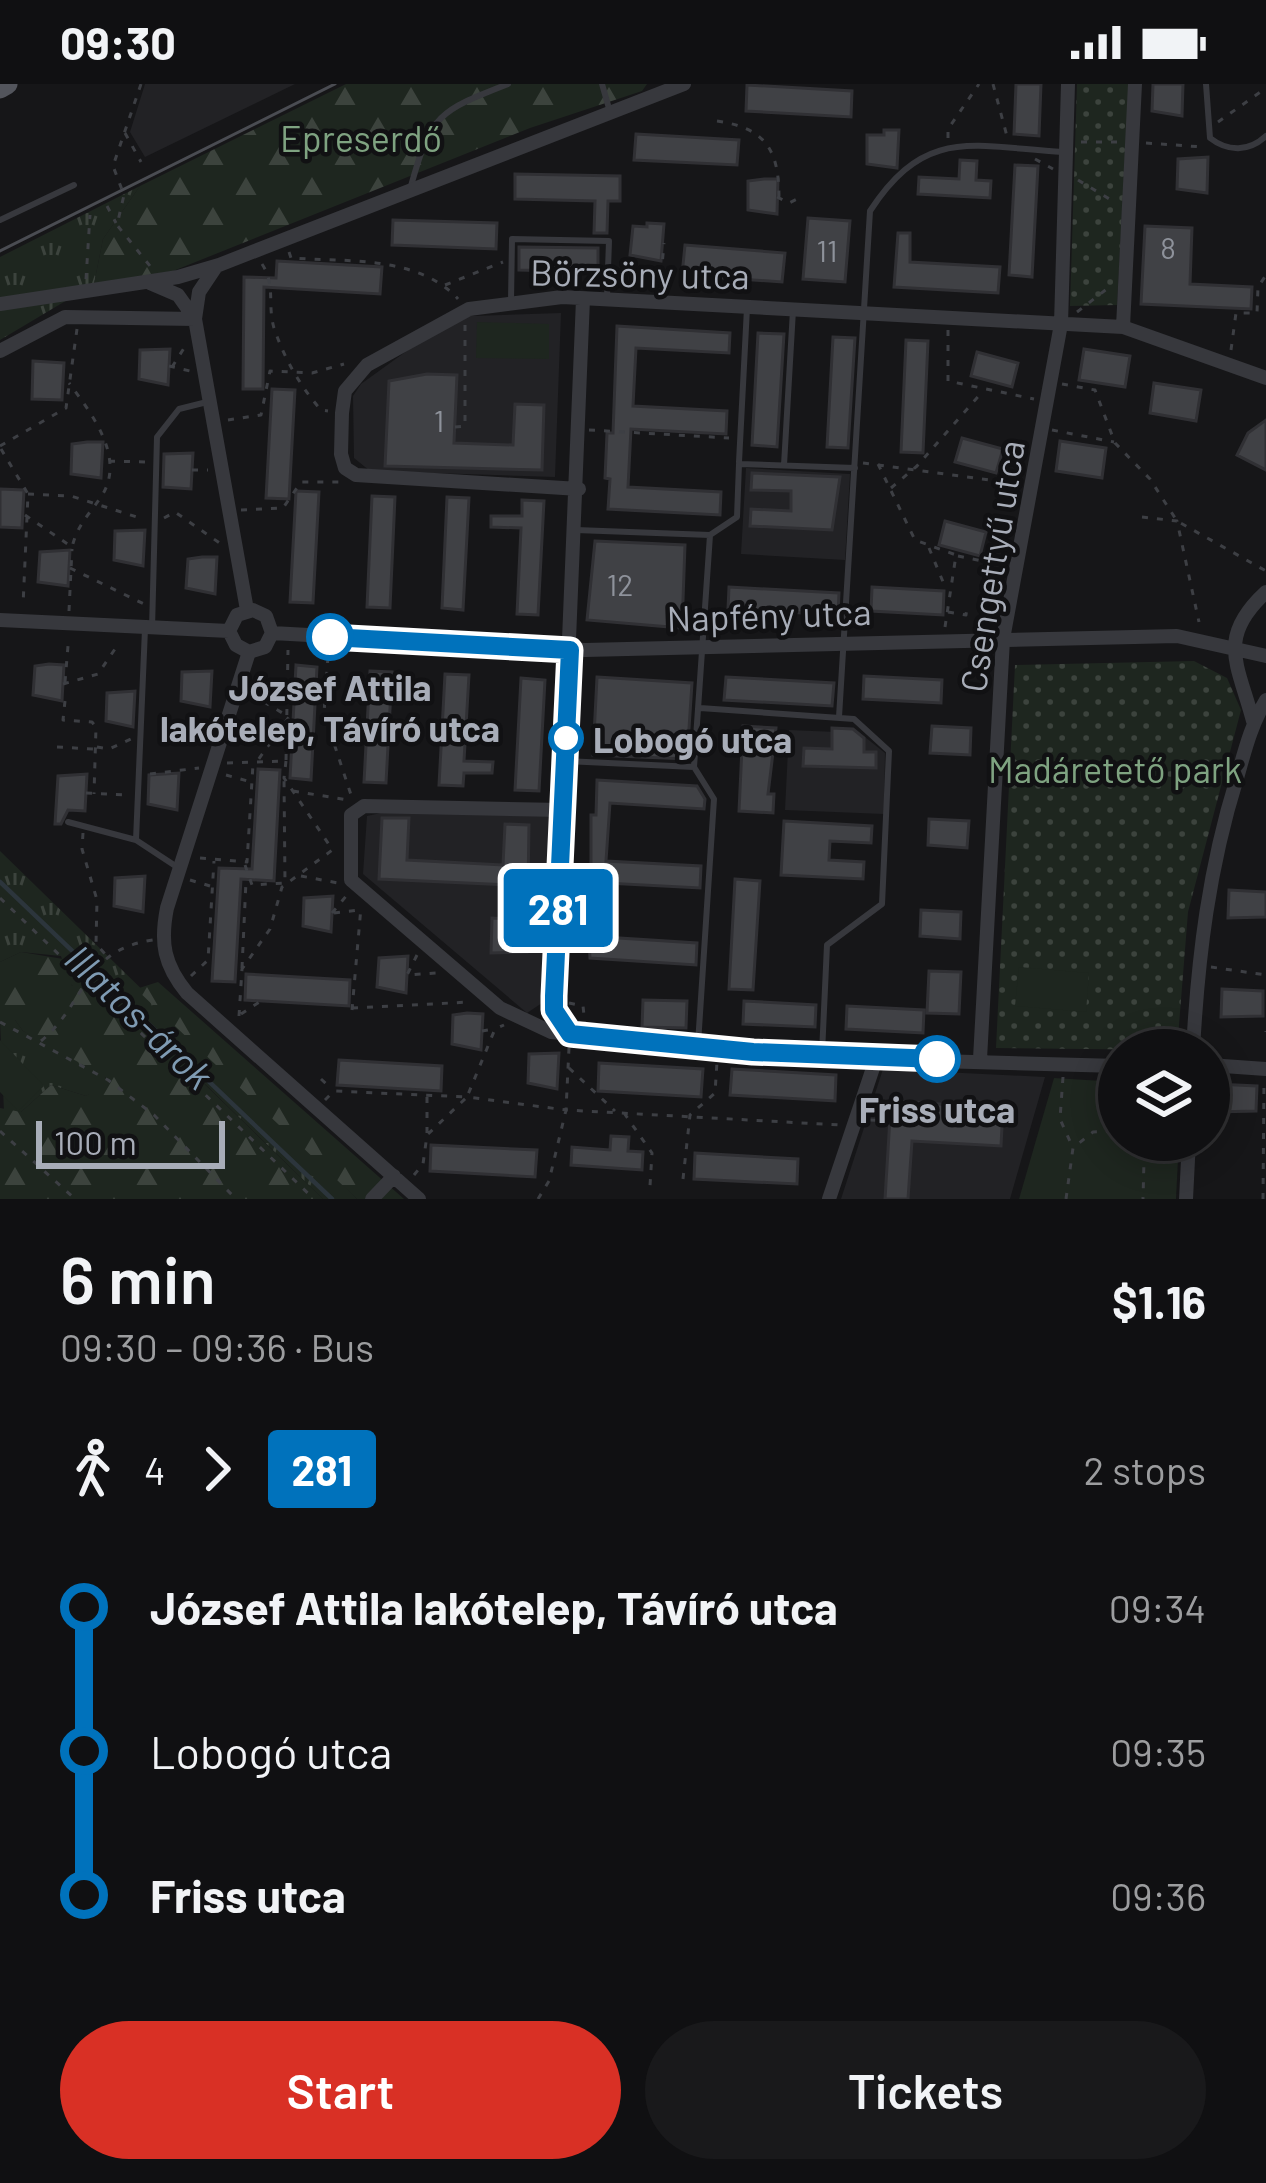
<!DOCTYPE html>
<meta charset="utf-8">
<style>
:root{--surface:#101012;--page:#19191b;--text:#f1f3f6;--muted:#9c9d9f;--line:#303032;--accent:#d93025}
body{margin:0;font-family:Barlow,sans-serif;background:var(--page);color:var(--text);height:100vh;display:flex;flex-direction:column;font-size:45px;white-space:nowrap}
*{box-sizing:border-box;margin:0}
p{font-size:39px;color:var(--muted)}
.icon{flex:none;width:66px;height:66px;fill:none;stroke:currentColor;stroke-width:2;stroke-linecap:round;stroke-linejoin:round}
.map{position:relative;height:1115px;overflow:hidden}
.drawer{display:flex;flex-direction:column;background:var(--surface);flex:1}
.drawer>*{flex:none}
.badge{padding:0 24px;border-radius:9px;font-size:42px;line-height:78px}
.fabs{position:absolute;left:1098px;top:945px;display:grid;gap:24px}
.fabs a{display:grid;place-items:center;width:132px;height:132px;border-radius:50%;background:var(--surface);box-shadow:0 6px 30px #0003,0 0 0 3px var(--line);font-size:60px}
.scale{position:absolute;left:36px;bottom:30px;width:189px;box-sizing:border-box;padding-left:12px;border:6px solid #a8adb8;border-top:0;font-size:33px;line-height:42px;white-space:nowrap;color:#a8adb8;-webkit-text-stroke:9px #111113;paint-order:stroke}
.map>.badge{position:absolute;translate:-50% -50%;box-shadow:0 0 0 6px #fff}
.legs{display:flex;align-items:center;gap:18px;height:132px;padding:0 60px;font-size:39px}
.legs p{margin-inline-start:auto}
.headline{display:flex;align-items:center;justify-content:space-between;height:204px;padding:0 60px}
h1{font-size:66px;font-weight:600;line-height:90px}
.action{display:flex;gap:24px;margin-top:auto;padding:24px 60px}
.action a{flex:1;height:138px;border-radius:72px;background:var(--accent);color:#fff;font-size:48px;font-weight:600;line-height:138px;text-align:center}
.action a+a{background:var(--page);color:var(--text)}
ul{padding:0 60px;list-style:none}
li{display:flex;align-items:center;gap:42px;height:144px;font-size:45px}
li i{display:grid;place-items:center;width:18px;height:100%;margin:0 15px;background:currentColor}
li i::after{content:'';width:30px;height:30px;margin:-15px;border:9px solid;border-radius:50%;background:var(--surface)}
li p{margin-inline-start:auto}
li:first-child i{background:linear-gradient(#0000 50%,currentColor 0)}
li:last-child i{background:linear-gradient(currentColor 50%,#0000 0)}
.status{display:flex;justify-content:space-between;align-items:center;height:84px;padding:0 60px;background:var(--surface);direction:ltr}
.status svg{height:33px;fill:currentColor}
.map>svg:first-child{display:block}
.built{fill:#222225}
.grass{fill:url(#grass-tufts)}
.forest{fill:url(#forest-firs)}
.park{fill:url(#park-dots)}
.pitch{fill:#1e261f}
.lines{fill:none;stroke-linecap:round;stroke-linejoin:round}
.stream{stroke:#2c353c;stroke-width:4.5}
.building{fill:#404145;stroke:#303034;stroke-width:3}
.path{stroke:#3d3f44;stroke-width:3;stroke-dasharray:6 9;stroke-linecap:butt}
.service{stroke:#37383d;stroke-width:6}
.minor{stroke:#37383d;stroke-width:14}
.primary{stroke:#53555c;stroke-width:21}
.tram{stroke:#4a4c52;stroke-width:3}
.line-1-casing{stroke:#fff;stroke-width:27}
.line-1{stroke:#0072bc;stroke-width:18}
.stop-1-dot{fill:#fff;stroke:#0072bc;stroke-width:6}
.labels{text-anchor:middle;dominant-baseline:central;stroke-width:9;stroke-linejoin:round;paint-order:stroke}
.number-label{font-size:30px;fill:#8e929b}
.park-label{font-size:36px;fill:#7fa381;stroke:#111113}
.street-label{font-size:36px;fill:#a8adb8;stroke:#111113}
.stop-label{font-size:36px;font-weight:bold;fill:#a8adb8;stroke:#111113}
.water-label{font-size:39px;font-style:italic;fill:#7f9bb3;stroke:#111113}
</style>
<div class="status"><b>09:30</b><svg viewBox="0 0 49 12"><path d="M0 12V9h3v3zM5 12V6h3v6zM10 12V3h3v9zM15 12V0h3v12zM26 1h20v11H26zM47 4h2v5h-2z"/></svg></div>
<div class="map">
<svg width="1266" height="1115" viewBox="0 0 1266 1115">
<defs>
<pattern id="grass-tufts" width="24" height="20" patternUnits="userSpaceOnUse" patternTransform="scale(3)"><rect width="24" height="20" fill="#1e261f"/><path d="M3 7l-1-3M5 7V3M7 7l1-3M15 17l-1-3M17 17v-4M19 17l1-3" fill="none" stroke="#3c433d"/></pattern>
<pattern id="forest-firs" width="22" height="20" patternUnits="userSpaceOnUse" patternTransform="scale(3)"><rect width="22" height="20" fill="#1e261f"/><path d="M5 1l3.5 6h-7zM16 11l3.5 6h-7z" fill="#3c433d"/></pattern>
<pattern id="park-dots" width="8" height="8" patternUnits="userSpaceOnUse" patternTransform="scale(3)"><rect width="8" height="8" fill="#1e261f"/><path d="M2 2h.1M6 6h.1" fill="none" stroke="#3c433d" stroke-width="1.8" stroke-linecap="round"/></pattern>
</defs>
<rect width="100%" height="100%" fill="#161618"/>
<path class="built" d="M145 0H295L145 73 130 48Z
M462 227 473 232 561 229 555 393 370 387 354 374 353 312 361 300Z
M746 384 850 390 845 476 741 470Z
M789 646 860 649 885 669 884 730 785 726Z
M417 721 552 726 545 917 527 929 363 790 367 732Z
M883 985 1045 993 1010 1115H841Z"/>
<path class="grass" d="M140 102 103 155 94 200 0 256V173Z
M0 767 357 1115H323L132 929 124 934 70 900 61 872 21 868 0 878Z
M0 936H15L23 947 101 986 109 1000 86 1012 51 1001 21 1028 4 1027Z"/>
<path class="forest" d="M346 0H647L642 7 530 44 173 187 94 200 103 155 140 102Z
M21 868 75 877 71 901 113 914 114 927 124 934 131 929 323 1115H0V1024L21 1028 51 1001 86 1012 110 996 23 947 15 936H0V878Z
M158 898 404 1115H357L136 905Z"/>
<path class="park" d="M1077 0H1129L1117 221 1070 222Z
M1194 577 1227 594 1241 626 1188 828 1177 966 996 964 1015 581Z"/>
<path class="pitch" d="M477 238 549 240V275L476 274Z
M1019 883 1089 889 1086 928 1015 922Z
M0 956 44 1002 18 1027 0 1008Z
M1054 994 1119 998V1056H1179L1176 1115H1019Z"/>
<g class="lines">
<path class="stream" d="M0 798 332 1115"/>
</g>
<path class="building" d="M1016 0H1041L1039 52 1014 50Z
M1153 0H1183L1182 32 1152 27Z
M747 1 852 7 851 33 746 27Z
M884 46H899L897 84 867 80V51H884Z
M636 50 739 56 737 81 634 76Z
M1208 73 1207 109 1177 105 1178 75Z
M960 76 977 77 976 96 991 97 990 114 918 110 919 93 959 95Z
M1015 81 1038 82 1032 193 1009 191Z
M515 90 620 92V117H608L607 149H594L595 117 515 115Z
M764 95H778L777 130 748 126V97Z
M808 134 850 137 845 198 803 195Z
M393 136 497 139 496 165 392 161Z
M647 139 664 140 661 177 630 171 633 142 647 143Z
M1145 142 1192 144 1190 200 1252 203 1251 225 1141 220Z
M898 149H910V178L1000 183 998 209 894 203Z
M685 161 785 169 782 198 682 191Z
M519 163 598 164V188L519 186Z
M277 177 382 183 380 210 264 203 263 305H243L244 193 276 194Z
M617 242 730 249 729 269 636 264 633 322 727 327 726 350 631 345 628 403 721 408 720 431 608 425 610 395 605 394 607 349H613Z
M758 249 784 250 777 363 752 361Z
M833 253 855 254 848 364 827 363Z
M906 256 928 257 923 369 901 368Z
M170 265 168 301 139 295 140 266Z
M1084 265 1130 272 1125 303 1079 296Z
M977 268 1018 279 1012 303 971 292Z
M33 277 64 279 62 316 32 315Z
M427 290 457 291 454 359 513 361 515 320 544 321 542 386 385 382 389 297Z
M1154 299 1201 306 1196 337 1150 329Z
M272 305 295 306 289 415 266 414Z
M1266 336V386L1237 371 1248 349Z
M962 354 1003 365 996 389 955 378Z
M1060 357 1106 364 1102 394 1056 387Z
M87 358H103L101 394 71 390 72 360Z
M193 369 191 405 163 403 164 370Z
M752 389 840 393 832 446 750 442 751 425 791 427V407L751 406Z
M0 405 24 406 22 444 0 443Z
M296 407 319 408 313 519 290 518Z
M372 412 395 413 390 524 367 523Z
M447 413 469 414 463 526 442 524Z
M522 416 544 417 538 531 517 530 521 444 491 443V432H522Z
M945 437 986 448 980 472 939 461Z
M145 446 143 482 114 476 115 447Z
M595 457 685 461 682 544 587 536Z
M70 466 68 502 38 498 40 468Z
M202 473H217L215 510 186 504 188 475Z
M729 503 839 509 838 531 728 525Z
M872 503 944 507 943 531 871 527Z
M49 580 64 581 62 617 33 611 35 582Z
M296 581 317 583 311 696 290 694Z
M212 587 210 623 181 617 182 588Z
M370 587 392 588 386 699 364 698Z
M445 590 469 591 464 677 493 678 492 689H464L463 702 439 701Z
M864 592 942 596 941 619 863 615Z
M597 593 692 599 687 675 593 671Z
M726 593 834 599 832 622 724 616Z
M521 594 545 596 539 707 515 706Z
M135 607 133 643 106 637 107 609Z
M743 642 776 644 768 710H774L773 729 739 727Z
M932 642 971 644 970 671 930 669Z
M832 644 853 645 864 654V668H876V684L803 682 804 664 832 665Z
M258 685 280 686 274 797 241 795 235 898 212 897 219 784 252 785Z
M179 689 177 726 148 720 149 691Z
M87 690 85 727 68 726 61 740H55L58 692Z
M597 696 697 702 705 715 704 725 610 719 606 777 701 782 700 804 606 799 604 853 697 859 696 881 590 874 586 806H591V731H596Z
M382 734H409L407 776 503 781 505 740 529 741 527 868 491 869 492 834 510 835 511 801 379 795Z
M929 735 969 737 967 764 928 761Z
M784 737 872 742 871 759 830 757 829 776 864 778 863 795 781 791Z
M145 792 143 828 114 822 115 794Z
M735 795 760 797 753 906 729 905Z
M1229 806 1266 808V833L1228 834Z
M333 812 331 848 303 842 304 814Z
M921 826 961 828 960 855 920 852Z
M408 872 406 909 377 903 379 874Z
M929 887 961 888 959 930 927 929Z
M246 890 350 896 349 922 245 916Z
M1222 905 1263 907V932L1221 933Z
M643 916 687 917 686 944 642 943Z
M744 917 816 921 815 943 743 940Z
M847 922 924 926 923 949 846 945Z
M467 929 483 930 481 966 452 960 453 931Z
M559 969 557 1005 528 999 529 970Z
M339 976 442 982 441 1007 337 1001Z
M599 979 703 985 701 1013 598 1007Z
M732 985 836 991 835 1017 730 1011Z
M1215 1000 1257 1002 1256 1027 1214 1028Z
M891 1017 1003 1024 1001 1062 912 1057 908 1115H885Z
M611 1052 629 1053 628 1067 643 1068 642 1086 571 1081 572 1063 610 1066Z
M431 1061 537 1066 535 1093 430 1087Z
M695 1069 798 1075 797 1100 694 1095Z"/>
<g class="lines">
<path class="path" d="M141 0 113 82 124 111 117 141 150 182
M993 0 1008 56
M717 37C766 44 779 66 779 114
M1218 38 1266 4
M125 49 141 78
M948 54V45L979 0
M1081 58H1119
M1146 59 1203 63
M1035 75 1053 85
M1078 96 1116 119
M777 113 789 119 801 113
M107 122 116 139
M289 168 291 174C345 178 418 171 458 215
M262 180C276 201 267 220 274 244 284 274 300 302 321 326L328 327
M86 195 90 131
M445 201 503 178
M660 205 664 159
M1077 228 1112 201
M948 246V297L1034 315
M1231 266 1236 229H1257L1258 203 1266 191
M169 282 190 287
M172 283 186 261
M1062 300 1095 306 1115 359 1150 395 1177 437 1266 487
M228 336 261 331 270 287 312 289 344 280
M455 343 465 342V241
M589 346 729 354
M1052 346 1114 358
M0 362 66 324 77 245
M1 365 28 410 23 522
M109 377 148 378
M863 379 1019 400
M878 380 915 456 956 471 945 543
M192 386H208
M891 404 917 382 983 307
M28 410 71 412 143 435
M241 426 283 424 301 398H341
M25 431 72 463C78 440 88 432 101 413 127 374 91 329 69 299
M1142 433 1177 437 1199 538
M164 434 175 428 221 460
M929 464 946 505
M958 472 1002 481
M70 484 144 520
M69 527 72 465
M948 528 966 531 967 522
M328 573 324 629 353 717
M65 598 68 562
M63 600 98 590 115 565
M251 610 289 633 258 676
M65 617 63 636 92 638 96 643 94 710
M57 663 93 665
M97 663 109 665 133 654
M286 677 284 694 332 765
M227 679 286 677 288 566
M150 690 199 684
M226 691 251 698
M293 707 348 716
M86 709 127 711
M83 749 82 765 97 816 96 860 106 871
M200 774 247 778 253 680
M245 781 252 801 285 799 284 694
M301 792 338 799
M190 796 210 802
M0 814 314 1115
M332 829 347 811
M334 829 360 826
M417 871 407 891 436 889
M1211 883 1266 891
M242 884 246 797
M191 892 208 876 214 777
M569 919 583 922 585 940
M352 924 470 918
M352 926 361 823
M241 930 261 917
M239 932 242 885 270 845 282 803 335 764
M0 938 108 996 154 1031 236 1115
M482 947 493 945
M1266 947V948
M41 957C87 919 82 866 153 856
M569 984 615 1027
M1063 993 1060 1035 1073 1064
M321 995 332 1005
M325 1016 334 1007 467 1013 495 945 504 941
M624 1029 652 1069 650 1102
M870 1036 890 1037
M0 1047 75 1115
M427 1049V1006
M1133 1056 1144 1076 1143 1115
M1144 1076 1151 1056
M414 1091 423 1080 427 1051 467 1013 566 1026 569 964
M683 1095 690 1031 715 1009 717 978
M538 1115 549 1097 566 1026 840 1041
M1066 1115 1073 1064 1093 1048 1119 1047
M1263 1115 1264 996"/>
<path class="service" d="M602 0 610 28
M1206 0 1210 54C1228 68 1249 68 1266 52
M411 102C431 30 439 27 508 0
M0 136 74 101
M511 217 512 155 609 157 607 213
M739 378 747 224
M784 381 793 226
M576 446 710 451
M145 545 136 756 177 783
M152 545 157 353 179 325 207 318
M700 624 854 635 889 667 882 820 827 861 822 969
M839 633 870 127C926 41 974 63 1063 68
M565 677 694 683
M694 683 710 451 737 433 739 380 855 384
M694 683 714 715 698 960
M68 738 136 756"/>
<path class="minor" d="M215 184 199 208 195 235 247 526
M150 199 178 211 195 235
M0 220 178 193 219 181 684 0
M1123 243 1135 0
M0 267 65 233 195 235
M579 405 356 391 345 384 341 370 342 329 345 307 367 281 469 225 562 213 1123 243 1266 294
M0 536 229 547
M229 547 237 531 253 526 266 532 272 549
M229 547 236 561 249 568 265 563 272 549
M272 549 585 566 1177 552 1266 572
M249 568 167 824C160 859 164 881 187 909L419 1115
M1253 637C1238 580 1216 554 1266 508
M562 726 364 722 351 731V796L500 924 551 948 829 974 1119 982
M570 951 554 920 583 215
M1193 966C1198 872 1209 784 1237 694 1245 666 1251 641 1266 616
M980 975 1003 555 1061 240 1068 0
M1209 981 1266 985
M372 1115 394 1092
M829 1115 876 975
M1186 1115 1189 1056"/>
<path class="primary" d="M0 4 7 0"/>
<path class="tram" d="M0 167 335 0"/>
</g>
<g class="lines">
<defs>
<path id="line-1" d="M330 553 570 566 554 912V926L570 950 753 968 937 975"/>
</defs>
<use href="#line-1" class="line-1-casing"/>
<use href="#line-1" class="line-1"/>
</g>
<g class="stop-1-dot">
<circle cx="330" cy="553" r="21"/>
<circle cx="566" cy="654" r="15"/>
<circle cx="937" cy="975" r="21"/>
</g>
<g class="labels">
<g class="number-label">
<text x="1168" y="163">8</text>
<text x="827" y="166">11</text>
<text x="439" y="336">1</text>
<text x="620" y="500">12</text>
</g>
<g class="park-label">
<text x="361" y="53">Epreserdő</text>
<text x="1115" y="684">Madáretető park</text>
</g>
<g class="street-label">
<text transform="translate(640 189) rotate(1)">Börzsöny utca</text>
<text transform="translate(991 482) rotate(-81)">Csengettyű utca</text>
<text transform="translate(769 530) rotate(-2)">Napfény utca</text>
</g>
<g class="stop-label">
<text x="330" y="602">József Attila<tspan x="330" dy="41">lakótelep, Távíró utca</tspan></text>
<text x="593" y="654" text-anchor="start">Lobogó utca</text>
<text x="937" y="1024">Friss utca</text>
</g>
<g class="water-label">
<text transform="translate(140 932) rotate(44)">Illatos-árok</text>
</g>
</g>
</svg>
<div class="fabs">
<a><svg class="icon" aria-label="layers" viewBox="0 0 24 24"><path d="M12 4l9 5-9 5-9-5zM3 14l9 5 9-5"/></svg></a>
</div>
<div class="scale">100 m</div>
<b class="badge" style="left:558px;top:824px;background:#0072bc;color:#fff">281</b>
</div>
<section class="drawer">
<div class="headline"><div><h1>6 min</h1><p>09:30 – 09:36 · Bus</p></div><b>$1.16</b></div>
<div class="legs"><svg class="icon" aria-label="walk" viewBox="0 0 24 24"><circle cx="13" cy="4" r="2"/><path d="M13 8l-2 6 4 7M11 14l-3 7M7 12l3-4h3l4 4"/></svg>4<svg class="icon" aria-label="forward" viewBox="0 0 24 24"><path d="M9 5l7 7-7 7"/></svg><b class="badge" style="background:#0072bc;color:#fff">281</b><p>2 stops</p></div>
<ul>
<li><i style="color:#0072bc"></i><b>József Attila lakótelep, Távíró utca</b><p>09:34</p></li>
<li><i style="color:#0072bc"></i><span>Lobogó utca</span><p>09:35</p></li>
<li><i style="color:#0072bc"></i><b>Friss utca</b><p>09:36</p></li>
</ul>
<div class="action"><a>Start</a><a>Tickets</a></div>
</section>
